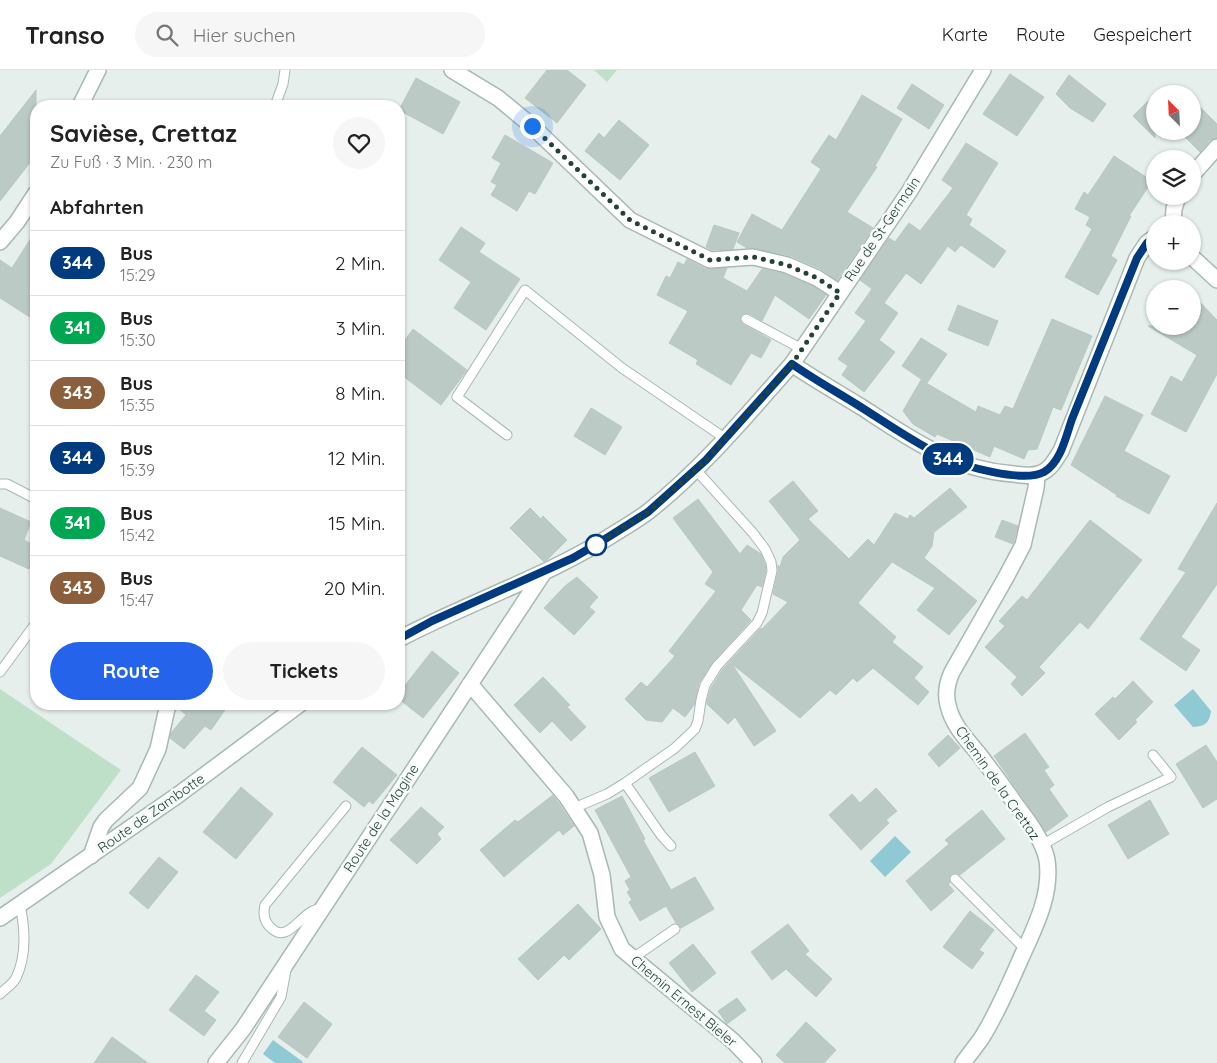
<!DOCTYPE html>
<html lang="de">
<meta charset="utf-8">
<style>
:root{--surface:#fff;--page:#f6f6f6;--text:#222;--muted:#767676;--line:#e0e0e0;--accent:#2563eb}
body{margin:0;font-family:Quicksand,sans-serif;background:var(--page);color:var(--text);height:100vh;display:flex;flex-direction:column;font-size:19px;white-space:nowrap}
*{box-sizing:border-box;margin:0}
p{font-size:16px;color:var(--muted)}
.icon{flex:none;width:28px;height:28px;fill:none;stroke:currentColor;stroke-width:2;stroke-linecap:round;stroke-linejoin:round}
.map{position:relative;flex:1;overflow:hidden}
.drawer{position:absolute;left:30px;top:30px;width:375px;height:610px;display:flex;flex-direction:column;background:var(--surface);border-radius:20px;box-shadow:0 1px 4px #0004}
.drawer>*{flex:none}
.badge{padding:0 10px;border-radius:16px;font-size:18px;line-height:32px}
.needle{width:32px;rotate:336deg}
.buttons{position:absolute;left:1146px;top:15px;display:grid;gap:10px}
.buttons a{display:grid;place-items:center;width:55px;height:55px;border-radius:50%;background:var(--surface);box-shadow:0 1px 4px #0004;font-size:25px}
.you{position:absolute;width:25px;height:25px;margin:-12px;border:4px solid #fff;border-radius:50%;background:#1a73e8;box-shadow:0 0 0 8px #1a73e833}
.map>.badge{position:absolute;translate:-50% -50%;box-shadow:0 0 0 2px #fff}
h2{padding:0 20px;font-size:19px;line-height:45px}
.round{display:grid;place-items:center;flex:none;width:52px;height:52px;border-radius:26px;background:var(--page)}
.overview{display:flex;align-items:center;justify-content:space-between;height:85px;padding:0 20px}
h1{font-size:24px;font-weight:800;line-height:38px}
.button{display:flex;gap:10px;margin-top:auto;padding:10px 20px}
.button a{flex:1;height:58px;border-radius:30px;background:var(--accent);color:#fff;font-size:20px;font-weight:800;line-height:58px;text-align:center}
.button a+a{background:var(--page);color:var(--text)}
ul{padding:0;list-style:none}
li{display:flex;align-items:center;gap:15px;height:65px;padding:0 20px;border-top:1px solid var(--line)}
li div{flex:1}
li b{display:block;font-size:19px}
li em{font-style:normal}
li .badge{min-width:55px;font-weight:700;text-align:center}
header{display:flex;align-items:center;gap:30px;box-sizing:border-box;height:70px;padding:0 25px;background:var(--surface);border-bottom:1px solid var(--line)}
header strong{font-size:24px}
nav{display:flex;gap:28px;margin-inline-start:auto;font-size:18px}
.search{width:350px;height:45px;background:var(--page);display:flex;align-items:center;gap:12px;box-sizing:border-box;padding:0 18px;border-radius:28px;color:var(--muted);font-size:19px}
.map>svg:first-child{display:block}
.green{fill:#bfe0c8}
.water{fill:#8ec9d4}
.building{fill:#bbcac4;stroke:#b8c9c2}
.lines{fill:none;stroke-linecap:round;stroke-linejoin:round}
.service-casing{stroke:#a8b8b2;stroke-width:11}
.minor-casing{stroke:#a8b8b2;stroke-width:18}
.tertiary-casing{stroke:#a8b8b2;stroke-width:18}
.service{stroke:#fff;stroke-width:9}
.minor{stroke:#fff;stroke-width:15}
.tertiary{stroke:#fff;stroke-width:15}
.line-casing{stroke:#fff;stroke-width:11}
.line{stroke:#003b80;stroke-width:8}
.walk{stroke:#24423a;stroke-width:5;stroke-dasharray:0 9}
.stop-dot{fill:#fff;stroke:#003b80;stroke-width:2.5}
.labels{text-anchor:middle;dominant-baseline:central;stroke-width:5;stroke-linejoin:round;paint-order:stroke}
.street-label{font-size:14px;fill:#24423a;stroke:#f7fbf9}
</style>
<header>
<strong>Transo</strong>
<div class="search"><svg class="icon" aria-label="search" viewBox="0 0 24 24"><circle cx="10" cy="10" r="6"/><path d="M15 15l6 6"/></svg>Hier suchen</div>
<nav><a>Karte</a><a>Route</a><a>Gespeichert</a></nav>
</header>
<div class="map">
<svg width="1217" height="993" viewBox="0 0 1217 993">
<rect width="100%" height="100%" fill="#e6efeb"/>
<path class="green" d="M594 0H617L607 12Z
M0 619 121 700 51 794 0 828Z"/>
<path class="water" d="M1193 619 1211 641C1209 654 1205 656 1193 657L1174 635Z
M895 766 911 782 885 807 870 791Z
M273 970 303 992 302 993H275L263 984Z"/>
<path class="building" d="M547 0H567L586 15 557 53 525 28Z
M1010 4 1044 27 1017 66 983 44Z
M1069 5 1106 34 1093 52 1070 38 1056 24Z
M416 8 460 32 443 64 399 40Z
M912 14 944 35 929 59 897 38Z
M36 20V85L0 131V66Z
M1155 24V68L1133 46Z
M862 25 902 49 875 96 877 97 847 142 873 158 838 209 837 210 821 199 791 186 755 178H747L737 172 752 144 782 160 821 99 811 92 829 65 836 70Z
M1192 29 1217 54V68L1210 70 1200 82 1179 61H1192Z
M619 50 649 75 620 110 585 81 599 63 604 68Z
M505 65 553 93 535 124 529 121 517 141 491 125 497 115 491 112 501 93 492 88Z
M966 73 998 93 966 145 972 149 969 155 1006 181 994 198 961 175 955 182 948 176 921 214 906 203 884 233 898 243 879 270 895 282 864 322 842 305 848 296 838 289 866 251 855 243 872 219 860 210 889 168 895 172 909 153 920 161 953 118 942 110Z
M1114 86 1152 111 1129 146H1131L1111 186 1117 190 1098 225 1065 207 1092 159 1086 155 1090 147 1075 139 1084 122 1088 125Z
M714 155 739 163 733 179 712 180 706 177Z
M461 157 485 173 479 182 520 209 486 260 454 238 471 212 439 190Z
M36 160V251L0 228V190L12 198Z
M687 189 706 199 727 198 723 208 747 221 762 199 784 204 813 216 826 225 809 249 775 225 762 251 748 243 742 244 740 249 743 254 771 270 761 288 751 283 731 315 696 294 698 290 669 273 688 241 657 225 666 206 670 208 678 192 684 195Z
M1192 224 1217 250V304L1186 362 1151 344 1171 306 1182 312 1197 285 1148 256H1192Z
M958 235 998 251 988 276 948 260Z
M1052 249 1092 266 1061 340 1053 337 1037 379 1028 380 1024 389 994 376 990 387 937 364 935 367 913 354 903 341 921 310 976 342 978 336 1000 345 1005 336 1013 339Z
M413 259 467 300 441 335 399 303V278Z
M921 268 947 284 927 313 902 296Z
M1105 326 1143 345 1124 381 1170 406 1149 444 1116 426 1117 425 1071 395Z
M591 338 622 357 605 385 574 366Z
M793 411 818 441 808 449 849 489 868 469 874 475 895 443 908 449 910 445 914 448 950 418 967 437 934 462 932 476 924 488 977 531 949 565 917 540 935 518 892 492 858 533 896 567 892 572 923 597 914 608 929 622 918 635 873 598 857 612 853 608 836 625 830 620 800 648 732 594 776 661 754 676 735 647 728 654 707 634V631L711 618 722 600 761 558 762 559 788 532 773 524 778 502V495L780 497 783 487 800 470 769 431Z
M698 429 740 484 747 475 761 484 765 494 766 501 762 517 757 515 741 540 751 550 712 593 699 613 694 635 685 647 673 638 662 652 646 650 625 629 641 612 647 617 675 586 669 581 716 521 705 514 713 502 673 448Z
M1217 433V514L1181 567 1200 580 1186 601 1140 569 1186 502 1178 499Z
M0 438 31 452 24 470 36 476V480L29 499 0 486Z
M530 438 541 449 543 446 567 470 547 490 544 492 510 458Z
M1002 450 1018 456 1013 474 995 467Z
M1090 450 1142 490 1088 559 1080 552 1039 597 1045 603 1022 626 1011 614 1017 607 985 577 1005 556 999 551 1022 526 1027 530Z
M577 507 598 527 589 537 595 542 574 565 544 538 565 516Z
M432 581 459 603 423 648 399 629V623Z
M543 607 570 635 567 637 586 657 571 671 552 651 540 663 514 635Z
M1133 611 1153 632 1135 650 1137 652 1119 670 1095 644 1113 627 1115 629Z
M177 634H229L211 660 205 656 184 679 170 668 171 663 186 645 177 637Z
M1025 663 1049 697 1044 700 1054 715 1049 719 1068 746 1046 762 994 686Z
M948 665 960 678 939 697 928 684Z
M1206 675 1217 692V729L1203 738 1176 694Z
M362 677 397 705 373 734 369 731 364 737 333 712Z
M695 682 715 716 669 742 649 708Z
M241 717 273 744 236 789 203 762Z
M876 718 897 741 886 750 889 753 861 780 829 745 852 724 860 733Z
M553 725 558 732 574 756 563 765 559 760 504 807 480 780 515 750 518 752Z
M622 726 645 769 643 770 671 820 695 807 714 839 681 858 680 855 676 853 666 836 640 851 629 832 632 830 627 822 630 820 625 811 631 807 595 740Z
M1150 730 1169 764 1128 789 1108 755Z
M421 737 444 757 437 764 441 769 417 794 390 770Z
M982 740 1005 769 960 805 956 803 951 804 949 808 950 813 948 814 954 821 931 841 906 811 949 774 945 770Z
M159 787 178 802 148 839 129 823Z
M578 834 601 859 569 890 564 885 538 910 518 889Z
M970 841 994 860 979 880 984 883 972 899 943 877Z
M788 854 809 881 805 884 832 909 816 927 786 899 772 910 751 882Z
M693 874 716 903 692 922 669 893Z
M196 905 219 922 204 941 216 950 204 966 169 940Z
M737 928 746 940 727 954 718 941Z
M304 932 332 954 307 988 278 967Z
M806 952 836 980 824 993H785L776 985Z
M112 967 148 993H94Z"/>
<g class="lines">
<defs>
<path id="service" d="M275 36 283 14 285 0
M746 249 802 279
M507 365 457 327 525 220 622 298 726 369
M0 414H7L36 429
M0 602 36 553
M625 713 661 765 671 776
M574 738 607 724 625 713 675 678 695 659 698 651 701 630 705 615 717 596 757 553 762 543 772 501 771 492 765 479 753 463 696 400
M1042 775 1108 737 1171 707 1153 685
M955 809 1025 879
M321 839C302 838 289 877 270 857 264 851 263 843 265 835L346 736
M633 888 675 859
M0 924C5 919 13 914 16 908 27 885 25 858 20 835
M242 993 281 927 286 900"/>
<path id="minor" d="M452 0 498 28 532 56 630 150 710 190 753 187 787 195 817 208 840 223
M80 36 98 0
M0 172 17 152 36 123
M399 569C471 531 549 506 617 462 628 455 639 449 649 441 703 398 747 345 792 294
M470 614 566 726 590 763 602 805 607 847 622 879 733 971 754 993
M91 786 101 757 106 750 140 718 158 679 168 634
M0 848 178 725 300 634
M216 993 243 959 544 502
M963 993C969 985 975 977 981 969 997 944 1009 915 1021 888 1035 857 1052 825 1047 790 1043 770 1028 751 1016 735 1004 717 991 700 978 683 966 669 952 654 948 635 945 624 947 613 952 602L1005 509 1023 475 1036 418 1037 405"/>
<path id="tertiary" d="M983 0 909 122 792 294C815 310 839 323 863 338 912 370 954 400 1014 404 1023 405 1032 407 1041 403 1051 399 1055 390 1061 381L1137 188 1147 173 1155 167
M1192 105 1217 77
M1173 154 1174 139 1178 126
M1192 187 1217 210"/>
</defs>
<use href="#service" class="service-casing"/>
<use href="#minor" class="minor-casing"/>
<use href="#tertiary" class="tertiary-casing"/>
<use href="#service" class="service"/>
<use href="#minor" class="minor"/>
<use href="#tertiary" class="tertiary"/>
</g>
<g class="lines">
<defs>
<path id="line" d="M399 569 432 551 573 488 602 471 648 442 706 390 792 294C812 308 835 321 856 334 885 352 914 373 944 387 965 397 1024 413 1044 402 1061 392 1066 366 1072 349L1137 188 1147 173 1155 167"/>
</defs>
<use href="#line" class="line-casing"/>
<use href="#line" class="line"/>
<path class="walk" d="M532 56 630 150 710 190 754 187 787 195 817 208 840 223 792 294 706 390 648 442 596 475"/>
</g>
<circle class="stop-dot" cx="596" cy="475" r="10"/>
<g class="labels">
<g class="street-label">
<text transform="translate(882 159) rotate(-56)">Rue de St-Germain</text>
<text transform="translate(998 713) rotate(55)">Chemin de la Crettaz</text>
<text transform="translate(151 743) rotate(-35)">Route de Zambotte</text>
<text transform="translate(381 748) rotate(-57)">Route de la Magine</text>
<text transform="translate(684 931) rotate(40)">Chemin Ernest Bieler</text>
</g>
</g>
</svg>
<div class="buttons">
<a><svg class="needle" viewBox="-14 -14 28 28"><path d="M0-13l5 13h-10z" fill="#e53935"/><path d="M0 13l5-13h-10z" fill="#767676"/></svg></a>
<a><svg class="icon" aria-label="layers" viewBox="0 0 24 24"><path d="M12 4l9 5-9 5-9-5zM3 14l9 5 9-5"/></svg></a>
<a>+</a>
<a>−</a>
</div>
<div class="you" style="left:532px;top:56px"></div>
<b class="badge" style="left:948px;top:389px;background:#003b80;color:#fff">344</b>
<section class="drawer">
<div class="overview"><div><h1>Savièse, Crettaz</h1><p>Zu Fuß · 3 Min. · 230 m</p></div><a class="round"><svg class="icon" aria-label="heart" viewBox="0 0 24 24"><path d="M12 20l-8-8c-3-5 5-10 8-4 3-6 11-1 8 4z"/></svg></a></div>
<h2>Abfahrten</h2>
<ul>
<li><span class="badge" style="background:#003b80;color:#fff">344</span><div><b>Bus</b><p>15:29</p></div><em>2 Min.</em></li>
<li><span class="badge" style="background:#00a651;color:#fff">341</span><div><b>Bus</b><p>15:30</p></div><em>3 Min.</em></li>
<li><span class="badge" style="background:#8b5e3c;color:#fff">343</span><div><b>Bus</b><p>15:35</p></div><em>8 Min.</em></li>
<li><span class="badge" style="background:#003b80;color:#fff">344</span><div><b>Bus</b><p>15:39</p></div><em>12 Min.</em></li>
<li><span class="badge" style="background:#00a651;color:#fff">341</span><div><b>Bus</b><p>15:42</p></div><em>15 Min.</em></li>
<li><span class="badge" style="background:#8b5e3c;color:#fff">343</span><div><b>Bus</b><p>15:47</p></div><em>20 Min.</em></li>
</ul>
<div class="button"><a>Route</a><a>Tickets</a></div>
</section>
</div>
